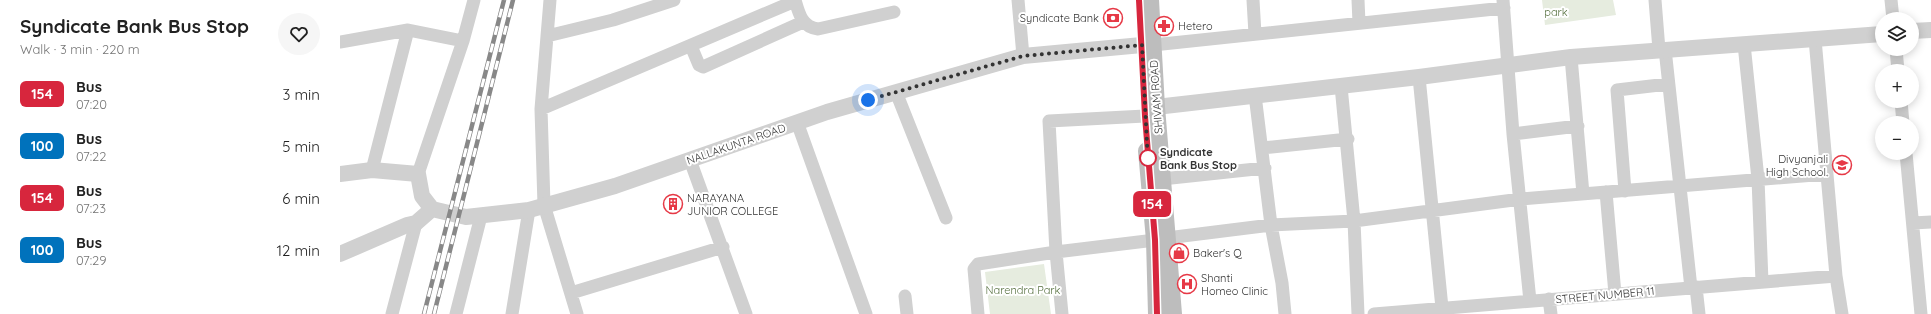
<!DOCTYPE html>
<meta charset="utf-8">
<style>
:root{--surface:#fff;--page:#f6f6f6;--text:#222;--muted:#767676}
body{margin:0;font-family:Quicksand,sans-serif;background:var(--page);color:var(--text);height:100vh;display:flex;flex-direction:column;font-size:15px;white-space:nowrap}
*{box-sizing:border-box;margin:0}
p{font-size:13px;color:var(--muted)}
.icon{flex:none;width:22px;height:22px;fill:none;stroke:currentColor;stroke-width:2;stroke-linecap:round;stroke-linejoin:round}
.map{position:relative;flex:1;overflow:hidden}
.details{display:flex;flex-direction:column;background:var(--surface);width:340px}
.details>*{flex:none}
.badge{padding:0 8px;border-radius:6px;font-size:14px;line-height:26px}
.controls{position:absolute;left:1535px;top:12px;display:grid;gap:8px}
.controls a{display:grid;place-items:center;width:44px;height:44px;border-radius:50%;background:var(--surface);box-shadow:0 2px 10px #0003;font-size:20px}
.you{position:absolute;width:20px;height:20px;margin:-10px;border:3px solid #fff;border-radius:50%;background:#1a73e8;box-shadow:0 0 0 6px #1a73e833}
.map>.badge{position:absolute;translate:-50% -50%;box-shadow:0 0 0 2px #fff}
.round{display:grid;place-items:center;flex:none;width:42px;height:42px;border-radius:21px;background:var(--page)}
.head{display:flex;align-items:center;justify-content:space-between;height:68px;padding:0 20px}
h1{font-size:19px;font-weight:800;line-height:30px}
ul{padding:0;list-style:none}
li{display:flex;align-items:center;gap:12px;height:52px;padding:0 20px}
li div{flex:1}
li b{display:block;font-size:15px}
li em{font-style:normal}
li .badge{min-width:44px;font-weight:700;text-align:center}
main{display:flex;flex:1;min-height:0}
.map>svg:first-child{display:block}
.green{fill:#e6ecdf}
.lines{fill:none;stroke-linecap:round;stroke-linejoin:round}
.minor{stroke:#d0d0d0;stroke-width:13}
.tertiary{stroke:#d0d0d0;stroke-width:16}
.secondary{stroke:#bdbdbd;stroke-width:18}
.rail-casing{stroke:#888;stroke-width:4.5}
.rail{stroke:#fff;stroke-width:3;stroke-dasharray:9;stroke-linecap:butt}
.line-casing{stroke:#fff;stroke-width:9}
.line{stroke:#d7263d;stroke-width:6}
.walk{stroke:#333;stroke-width:4;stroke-dasharray:0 7.2}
.stop-dot{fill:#fff;stroke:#d7263d;stroke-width:2}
.labels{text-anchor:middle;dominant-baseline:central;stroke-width:4;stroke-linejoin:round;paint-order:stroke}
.park-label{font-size:11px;fill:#56703f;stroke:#fff}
.poi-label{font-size:11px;fill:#333;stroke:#fff;text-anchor:start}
.street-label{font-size:11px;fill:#333;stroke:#fff}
.stop-label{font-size:11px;font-weight:bold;fill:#333;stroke:#fff;text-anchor:start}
</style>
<main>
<section class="details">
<div class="head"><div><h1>Syndicate Bank Bus Stop</h1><p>Walk · 3 min · 220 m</p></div><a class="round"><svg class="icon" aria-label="heart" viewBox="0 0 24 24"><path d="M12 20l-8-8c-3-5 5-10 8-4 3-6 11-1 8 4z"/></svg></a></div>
<ul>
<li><span class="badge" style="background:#d7263d;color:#fff">154</span><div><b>Bus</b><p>07:20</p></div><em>3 min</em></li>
<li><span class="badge" style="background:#0072bc;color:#fff">100</span><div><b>Bus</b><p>07:22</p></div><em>5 min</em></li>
<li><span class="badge" style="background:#d7263d;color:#fff">154</span><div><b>Bus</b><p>07:23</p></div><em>6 min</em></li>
<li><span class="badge" style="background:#0072bc;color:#fff">100</span><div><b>Bus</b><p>07:29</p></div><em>12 min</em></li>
</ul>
</section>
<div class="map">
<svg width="1591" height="314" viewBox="0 0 1591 314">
<rect width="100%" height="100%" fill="#fff"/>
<path class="green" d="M1202 0H1273L1276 15 1205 25Z
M704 264 711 314H650L645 272Z"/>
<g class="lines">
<path class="minor" d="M210 0 201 109 204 205 237 314
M455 0C459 14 462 27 478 29L554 12
M678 0 683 56
M913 0 915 34
M1018 0 1019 23
M1163 0 1173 134 1190 301
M1315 0 1319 50
M1551 0 1553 19
M207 36 273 20 334 0
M1475 39 1496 276 1502 314
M0 42 68 30 123 41
M1404 44 1418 179 1422 282
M813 45 1164 8
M351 46 359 65 363 67 463 22
M1325 49 1351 288
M1556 49 1558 71
M1231 57 1243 194
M1079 77 1102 308
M1001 86 1014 221 1018 314
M556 92 606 218
M915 95 931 225 942 283 945 314
M1561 101 1563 123
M201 109 455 1
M457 122 526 314
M1173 134 1238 126
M922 148 1008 139
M1566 153 1581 314
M350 160 406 314
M32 170 68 30
M78 174 123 41 134 0
M822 179 925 168
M1285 191 1277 90 1328 84
M1266 192 1275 294
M1573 223 1591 222
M827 238 931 225 1014 221 1181 199 1487 174
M1356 287 1359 314
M231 293 383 247
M565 296 567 314
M1209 299 1211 314
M52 314 76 223
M116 314 141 216
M172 314 189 210
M638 314 634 269 638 264 716 252 815 240
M722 314 716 252 709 121 805 116
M1034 314 1496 276"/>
<path class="tertiary" d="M1572 31 1591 30
M816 107 1079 77 1231 57 1542 34
M0 174 32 170 78 174 82 196 92 209
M92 209 126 217 189 210 275 186 487 112 683 56 802 45
M0 254 67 225 76 223 92 209"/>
<path class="secondary" d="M810 0 816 107 833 314
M807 151 815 240 817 314"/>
<defs>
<path id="rail" d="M84 314 164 0
M94 314 173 0"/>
</defs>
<use href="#rail" class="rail-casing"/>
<use href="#rail" class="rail"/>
</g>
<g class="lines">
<defs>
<path id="line" d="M799 0 805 116 815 240 817 314"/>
</defs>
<use href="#line" class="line-casing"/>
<use href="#line" class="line"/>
<path class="walk" d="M528 100 683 56 802 45 808 163V158"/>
</g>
<defs>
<symbol id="bank-ring" viewBox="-11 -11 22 22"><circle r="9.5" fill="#fff" stroke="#e63946" stroke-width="1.5"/><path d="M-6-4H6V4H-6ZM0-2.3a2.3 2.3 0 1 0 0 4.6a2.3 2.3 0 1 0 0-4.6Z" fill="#e63946"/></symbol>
<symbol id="pharmacy-ring" viewBox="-11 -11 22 22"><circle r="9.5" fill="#fff" stroke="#e63946" stroke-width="1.5"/><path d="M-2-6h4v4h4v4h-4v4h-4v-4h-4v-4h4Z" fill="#e63946"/></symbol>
<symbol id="school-ring" viewBox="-11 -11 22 22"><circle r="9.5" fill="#fff" stroke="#e63946" stroke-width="1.5"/><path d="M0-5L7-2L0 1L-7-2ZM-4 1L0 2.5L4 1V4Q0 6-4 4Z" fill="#e63946"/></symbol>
<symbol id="building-ring" viewBox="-11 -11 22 22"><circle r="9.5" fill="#fff" stroke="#e63946" stroke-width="1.5"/><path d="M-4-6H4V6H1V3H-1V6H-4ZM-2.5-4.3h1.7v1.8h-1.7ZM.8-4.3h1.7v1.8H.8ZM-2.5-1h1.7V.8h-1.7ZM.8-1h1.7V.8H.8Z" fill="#e63946"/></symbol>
<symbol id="shop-ring" viewBox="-11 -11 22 22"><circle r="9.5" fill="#fff" stroke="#e63946" stroke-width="1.5"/><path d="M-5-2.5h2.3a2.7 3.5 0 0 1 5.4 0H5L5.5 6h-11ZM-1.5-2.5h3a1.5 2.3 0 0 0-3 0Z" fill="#e63946"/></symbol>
<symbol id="hospital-ring" viewBox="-11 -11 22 22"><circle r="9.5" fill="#fff" stroke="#e63946" stroke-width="1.5"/><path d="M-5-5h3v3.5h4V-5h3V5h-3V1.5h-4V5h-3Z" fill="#e63946"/></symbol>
</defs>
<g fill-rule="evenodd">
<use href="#bank-ring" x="762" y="7" width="22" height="22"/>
<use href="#pharmacy-ring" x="813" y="15" width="22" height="22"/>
<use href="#school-ring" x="1491" y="154" width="22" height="22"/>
<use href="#building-ring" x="322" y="193" width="22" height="22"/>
<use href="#shop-ring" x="828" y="242" width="22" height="22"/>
<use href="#hospital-ring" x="836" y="273" width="22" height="22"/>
</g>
<circle class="stop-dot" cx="808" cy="158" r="8"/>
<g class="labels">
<g class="park-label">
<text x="1216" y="12">park</text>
<text x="683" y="290">Narendra Park</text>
</g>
<g class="poi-label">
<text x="759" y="18" text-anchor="end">Syndicate Bank</text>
<text x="838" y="26">Hetero</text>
<text x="1488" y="159" text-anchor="end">Divyanjali<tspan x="1488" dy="13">High School.</tspan></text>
<text x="347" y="198">NARAYANA<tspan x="347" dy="13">JUNIOR COLLEGE</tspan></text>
<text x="853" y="253">Baker's Q</text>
<text x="861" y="278">Shanti<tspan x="861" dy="13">Homeo Clinic</tspan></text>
</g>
<g class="street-label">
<text transform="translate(816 97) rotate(-94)">SHIVAM ROAD</text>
<text transform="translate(396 144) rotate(-19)">NALLAKUNTA ROAD</text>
<text transform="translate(1265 295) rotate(-5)">STREET NUMBER 11</text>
</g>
<g class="stop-label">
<text x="820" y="152">Syndicate<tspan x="820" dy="13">Bank Bus Stop</tspan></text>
</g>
</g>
</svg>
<div class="controls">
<a><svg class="icon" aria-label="layers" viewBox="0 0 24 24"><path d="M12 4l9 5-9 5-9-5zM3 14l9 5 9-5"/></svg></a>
<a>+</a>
<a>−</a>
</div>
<div class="you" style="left:528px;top:100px"></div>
<b class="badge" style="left:812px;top:204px;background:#d7263d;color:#fff">154</b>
</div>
</main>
